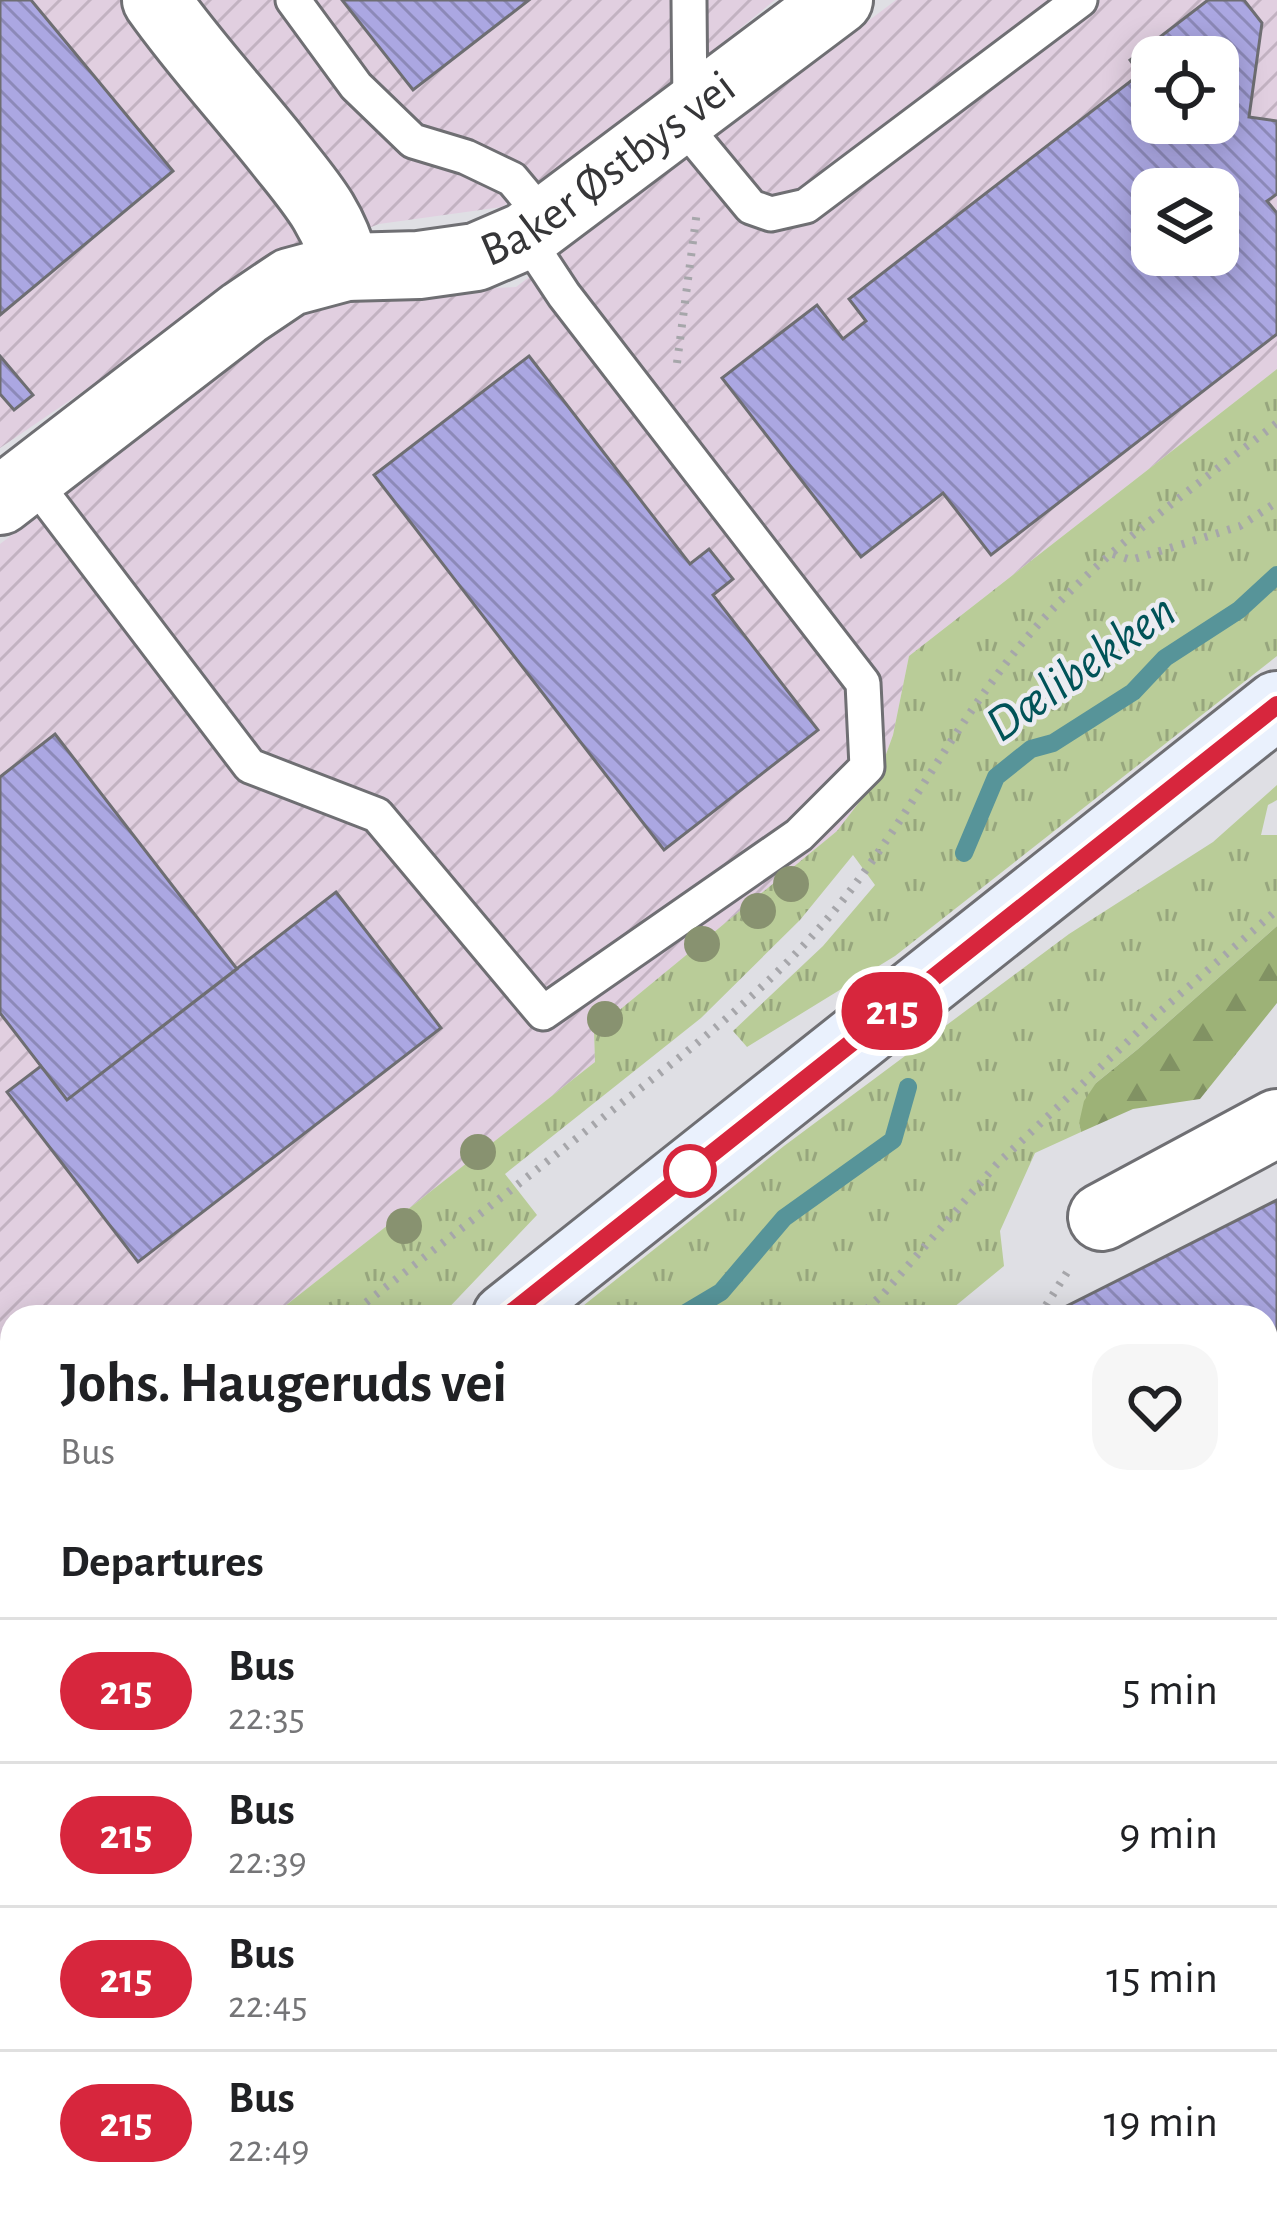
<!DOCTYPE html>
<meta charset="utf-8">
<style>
:root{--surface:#fff;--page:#f6f6f6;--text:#202124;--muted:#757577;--line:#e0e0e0}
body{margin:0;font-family:"Alegreya Sans",sans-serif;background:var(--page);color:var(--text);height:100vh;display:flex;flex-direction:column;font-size:45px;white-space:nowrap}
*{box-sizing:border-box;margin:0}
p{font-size:39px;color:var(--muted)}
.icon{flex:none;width:66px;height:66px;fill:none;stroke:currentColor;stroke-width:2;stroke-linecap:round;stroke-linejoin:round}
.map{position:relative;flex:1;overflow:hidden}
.sheet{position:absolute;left:0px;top:1305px;width:1278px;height:915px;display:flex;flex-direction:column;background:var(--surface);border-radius:36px 36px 0 0;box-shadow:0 6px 30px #0003}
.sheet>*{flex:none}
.badge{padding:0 24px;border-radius:39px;font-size:42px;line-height:78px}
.tools{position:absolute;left:1131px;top:36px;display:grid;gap:24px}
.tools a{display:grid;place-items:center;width:108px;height:108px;border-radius:24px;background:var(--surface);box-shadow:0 6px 30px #0003;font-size:60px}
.map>.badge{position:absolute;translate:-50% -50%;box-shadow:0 0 0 6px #fff}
h2{padding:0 60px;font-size:45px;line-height:108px}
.round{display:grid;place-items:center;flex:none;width:126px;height:126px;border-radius:36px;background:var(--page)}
.head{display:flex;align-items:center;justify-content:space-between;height:204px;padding:0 60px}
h1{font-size:57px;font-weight:600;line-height:90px}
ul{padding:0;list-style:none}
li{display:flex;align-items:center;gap:36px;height:144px;padding:0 60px;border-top:3px solid var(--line)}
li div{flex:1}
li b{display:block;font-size:45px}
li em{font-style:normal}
li .badge{min-width:132px;font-weight:700;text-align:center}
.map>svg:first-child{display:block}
.industrial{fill:url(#industrial-furrows);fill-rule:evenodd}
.grass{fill:url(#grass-tufts)}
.forest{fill:url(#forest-firs)}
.green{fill:#b9cc98}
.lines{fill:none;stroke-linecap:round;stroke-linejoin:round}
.stream{stroke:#579499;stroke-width:18}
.building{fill:url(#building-back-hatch);stroke:#6e6e72;stroke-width:3;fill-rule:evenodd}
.lane-casing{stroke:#6f6f73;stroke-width:39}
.street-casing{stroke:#6f6f73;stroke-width:72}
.secondary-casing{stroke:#6f6f73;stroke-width:72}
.path{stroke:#a6a6aa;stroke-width:8;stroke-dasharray:3 9;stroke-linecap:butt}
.lane{stroke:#fff;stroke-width:33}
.street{stroke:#fff;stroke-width:66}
.secondary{stroke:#eaf1fd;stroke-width:66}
.tree{fill:#889270}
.line-casing{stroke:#fff;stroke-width:27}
.line{stroke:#d7263d;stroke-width:18}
.stop-dot{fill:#fff;stroke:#d7263d;stroke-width:6}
.labels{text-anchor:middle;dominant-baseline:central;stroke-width:9;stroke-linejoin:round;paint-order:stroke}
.street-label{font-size:48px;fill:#363638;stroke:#ececf1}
.water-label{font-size:51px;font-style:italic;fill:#005358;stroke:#ececf1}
</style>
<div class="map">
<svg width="1277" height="2218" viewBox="0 0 1277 2218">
<defs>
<pattern id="industrial-furrows" width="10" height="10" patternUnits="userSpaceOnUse" patternTransform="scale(3)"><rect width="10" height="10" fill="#e1cfe0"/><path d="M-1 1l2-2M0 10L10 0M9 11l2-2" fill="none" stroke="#c2b2c1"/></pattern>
<pattern id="grass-tufts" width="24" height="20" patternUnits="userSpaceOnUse" patternTransform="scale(3)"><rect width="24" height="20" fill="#b9cc98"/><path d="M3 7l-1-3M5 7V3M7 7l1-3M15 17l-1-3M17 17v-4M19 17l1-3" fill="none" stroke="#97a67d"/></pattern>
<pattern id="forest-firs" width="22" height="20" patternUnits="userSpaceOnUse" patternTransform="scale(3)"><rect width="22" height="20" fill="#9db277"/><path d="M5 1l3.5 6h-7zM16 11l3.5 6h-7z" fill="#819263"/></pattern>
<pattern id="building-back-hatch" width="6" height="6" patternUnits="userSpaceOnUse" patternTransform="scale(3)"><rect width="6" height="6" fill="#aba7e2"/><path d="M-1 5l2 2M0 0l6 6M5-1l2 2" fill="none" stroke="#8c89b8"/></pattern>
</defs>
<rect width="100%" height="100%" fill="#dfdfe4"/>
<path class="industrial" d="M0 0H775L624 123 502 207 379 224 263 269 0 448Z
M896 0H1277V369L909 656 893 735 877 779 837 831 594 1031 595 1062 271 1317H12V1417L0 1408V544L323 297 516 287ZM1152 57H1218V123H1152ZM1152 189H1218V255H1152Z"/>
<path class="grass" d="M1277 369V656L895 956 747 1047 733 1031 823 946 875 885 853 855 800 920 701 1018 505 1174 537 1215 440 1317H271L595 1062 594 1031 837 831 877 779 893 735 909 656Z
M1277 785V800L1268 805 1261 835H1277V926L1138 1049 1096 1083 1079 1123 1081 1132 1035 1153 1000 1231 1004 1266 942 1317H569L784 1146 1069 934 1213 842Z
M1277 1620V1794L1266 1765V1626Z
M12 1621V1757L0 1752V1627Z
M12 1848V2208H350V2218H0V1849Z"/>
<path class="forest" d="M1277 926V1003L1200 1099 1133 1109 1081 1132 1079 1123 1084 1101 1096 1083 1138 1049Z"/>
<path class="green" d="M1266 1803 1277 1831V2031L1266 2035Z"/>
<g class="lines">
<path class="stream" d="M964 853 996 777 1031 749 1053 743 1133 692 1165 658 1239 610 1277 575
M679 1317 721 1292 784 1218 893 1140 908 1087
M0 1947 12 1944"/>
</g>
<path class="building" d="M0 0H31L173 171 0 315Z
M342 0H529L413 90Z
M1208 0H1244L1262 23 1249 117 1277 121V194L1267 201 1277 213V334L991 555 943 493 861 557 722 378 817 305 843 339 866 321 849 299 1140 74 1130 60ZM1152 57H1218V123H1152ZM1152 189H1218V255H1152Z
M0 356 33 395 14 410 0 394Z
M529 356 690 564 709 549 733 579 713 595 818 730 664 850 374 475Z
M55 734 237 969 67 1100 0 1013V777Z
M336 892 441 1028 138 1262 7 1092 41 1066 67 1100Z
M1277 1200V1367L1266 1372V1317H1068L1063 1308Z"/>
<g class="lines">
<defs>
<path id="lane" d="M293 0 356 86 413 141 466 157 512 179 547 221
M689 0 690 112
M679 120 751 207 771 214 806 206 1080 0
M31 478 250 766 377 815 543 1013 799 835 867 767 863 683 564 295 525 236"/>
<g id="street">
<path d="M156 0C194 54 239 102 280 154 311 193 334 218 346 267"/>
<path id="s1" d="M0 501 244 313 290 282 346 267 419 265 476 257 525 236 839 0"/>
<path d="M1102 1217 1277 1123"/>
<path d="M1266 1585 1277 1579"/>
</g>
<path id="secondary" d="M506 1317 1277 705
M0 1548 12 1558
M0 1801 12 1804"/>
</defs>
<use href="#lane" class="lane-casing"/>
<use href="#street" class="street-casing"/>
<use href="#secondary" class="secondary-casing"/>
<path class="path" d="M677 363 697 211
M1113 554 1131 560 1199 539 1240 526 1277 502
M347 1317C434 1250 520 1183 605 1116 682 1056 759 997 823 924 891 846 938 753 1000 671 1075 570 1179 499 1277 423
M858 1317 884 1293 997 1164 1156 1015 1277 910
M1043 1317 1045 1307 1071 1266
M0 1464H12
M0 2004 12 1996
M0 2204 12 2198"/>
<use href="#lane" class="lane"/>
<use href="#street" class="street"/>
<use href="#secondary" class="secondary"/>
</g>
<g class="tree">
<circle cx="791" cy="884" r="18"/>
<circle cx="758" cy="911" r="18"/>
<circle cx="702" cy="944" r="18"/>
<circle cx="605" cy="1019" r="18"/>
<circle cx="478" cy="1152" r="18"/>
<circle cx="404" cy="1226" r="18"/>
</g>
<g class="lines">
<defs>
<path id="line" d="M506 1317 1277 705"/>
</defs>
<use href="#line" class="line-casing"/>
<use href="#line" class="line"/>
</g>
<circle class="stop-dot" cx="690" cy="1171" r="24"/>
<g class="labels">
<g class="street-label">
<text stroke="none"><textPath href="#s1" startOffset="711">Baker Østbys vei</textPath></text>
</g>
<g class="water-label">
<text transform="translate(1081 668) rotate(-35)">Dælibekken</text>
</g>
</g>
</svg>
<div class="tools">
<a><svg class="icon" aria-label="locate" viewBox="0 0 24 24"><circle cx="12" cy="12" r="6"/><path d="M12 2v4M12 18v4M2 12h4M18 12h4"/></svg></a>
<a><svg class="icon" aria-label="layers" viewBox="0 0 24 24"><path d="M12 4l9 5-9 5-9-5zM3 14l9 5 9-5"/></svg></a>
</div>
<b class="badge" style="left:892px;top:1011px;background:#d7263d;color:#fff">215</b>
<section class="sheet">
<div class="head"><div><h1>Johs. Haugeruds vei</h1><p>Bus</p></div><a class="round"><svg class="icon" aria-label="heart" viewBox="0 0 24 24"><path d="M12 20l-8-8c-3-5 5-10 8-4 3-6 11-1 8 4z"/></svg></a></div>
<h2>Departures</h2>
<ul>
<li><span class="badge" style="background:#d7263d;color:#fff">215</span><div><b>Bus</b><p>22:35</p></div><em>5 min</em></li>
<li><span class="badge" style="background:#d7263d;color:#fff">215</span><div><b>Bus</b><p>22:39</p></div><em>9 min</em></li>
<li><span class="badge" style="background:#d7263d;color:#fff">215</span><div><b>Bus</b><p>22:45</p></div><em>15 min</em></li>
<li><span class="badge" style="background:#d7263d;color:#fff">215</span><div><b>Bus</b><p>22:49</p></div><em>19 min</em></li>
</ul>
</section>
</div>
